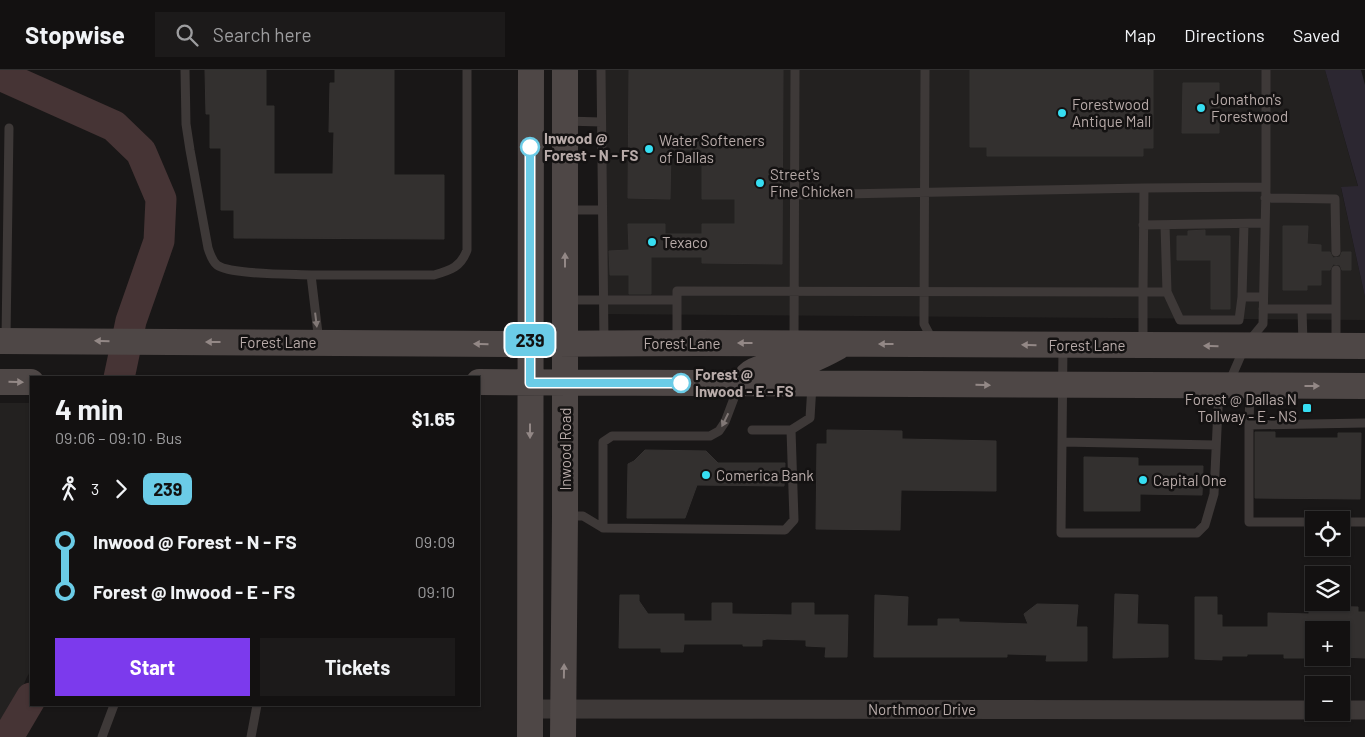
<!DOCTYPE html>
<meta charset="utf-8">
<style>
:root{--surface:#131111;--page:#1c1a1a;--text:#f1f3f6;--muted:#9d9d9f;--line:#323131;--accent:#7c3aed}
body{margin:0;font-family:Barlow,sans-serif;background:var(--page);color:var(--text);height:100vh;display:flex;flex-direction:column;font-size:19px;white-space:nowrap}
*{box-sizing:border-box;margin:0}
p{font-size:16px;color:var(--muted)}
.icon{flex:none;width:28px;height:28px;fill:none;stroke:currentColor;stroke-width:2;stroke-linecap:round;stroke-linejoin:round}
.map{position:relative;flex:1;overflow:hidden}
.drawer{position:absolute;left:30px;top:306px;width:450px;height:330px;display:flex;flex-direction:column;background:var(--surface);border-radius:0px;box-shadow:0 1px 4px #0004,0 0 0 1px var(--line)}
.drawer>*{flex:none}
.badge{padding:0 10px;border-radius:8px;font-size:18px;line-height:32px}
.tools{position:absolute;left:1305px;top:441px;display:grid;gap:10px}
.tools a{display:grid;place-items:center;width:45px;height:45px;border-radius:0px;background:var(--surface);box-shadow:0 1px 4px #0004,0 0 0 1px var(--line);font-size:25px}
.map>.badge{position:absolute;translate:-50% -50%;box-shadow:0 0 0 2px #fff}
.legs{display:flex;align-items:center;gap:8px;height:55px;padding:0 25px;font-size:16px}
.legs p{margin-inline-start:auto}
.head{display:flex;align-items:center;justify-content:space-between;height:85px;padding:0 25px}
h1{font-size:28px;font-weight:700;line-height:38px}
.button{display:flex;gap:10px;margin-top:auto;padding:10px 25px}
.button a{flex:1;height:58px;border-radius:0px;background:var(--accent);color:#fff;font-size:20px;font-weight:700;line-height:58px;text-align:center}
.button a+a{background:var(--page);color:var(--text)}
ul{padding:0 25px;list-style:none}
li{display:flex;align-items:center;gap:18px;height:50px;font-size:19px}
li i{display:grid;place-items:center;width:8px;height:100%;margin:0 6px;background:currentColor}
li i::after{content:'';width:12px;height:12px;margin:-6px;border:4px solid;border-radius:50%;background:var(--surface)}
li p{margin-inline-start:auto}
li:first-child i{background:linear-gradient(#0000 50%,currentColor 0)}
li:last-child i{background:linear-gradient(currentColor 50%,#0000 0)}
header{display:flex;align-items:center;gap:30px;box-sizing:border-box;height:70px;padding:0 25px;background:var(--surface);border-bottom:1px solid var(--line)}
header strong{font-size:24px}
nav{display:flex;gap:28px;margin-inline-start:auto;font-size:18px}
.search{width:350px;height:45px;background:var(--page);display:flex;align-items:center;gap:12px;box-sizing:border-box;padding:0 18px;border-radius:0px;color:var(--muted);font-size:19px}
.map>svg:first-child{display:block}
.built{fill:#232120}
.green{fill:#2c2731}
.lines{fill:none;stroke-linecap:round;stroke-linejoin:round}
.river{stroke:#463435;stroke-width:31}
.building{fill:#33302f;stroke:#353231}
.lane{stroke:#3e3938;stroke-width:9}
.street{stroke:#3e3938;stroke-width:19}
.secondary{stroke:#4e4746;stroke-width:26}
.oneway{fill:#938886}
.oneway2{fill:#817876}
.line-1-casing{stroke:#fff;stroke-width:11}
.line-1{stroke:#6bcce7;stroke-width:8}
.poi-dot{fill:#36def2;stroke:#141212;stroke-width:2}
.stop-1-dot{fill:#fff;stroke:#6bcce7;stroke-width:2.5}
.labels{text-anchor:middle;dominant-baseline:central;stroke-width:5;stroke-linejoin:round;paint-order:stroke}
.poi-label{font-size:15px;fill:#b8aba9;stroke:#141212;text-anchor:start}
.stop-label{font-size:15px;font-weight:bold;fill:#b8aba9;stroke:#141212;text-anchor:start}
.street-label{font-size:15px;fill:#b8aba9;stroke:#141212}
</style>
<header>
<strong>Stopwise</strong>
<div class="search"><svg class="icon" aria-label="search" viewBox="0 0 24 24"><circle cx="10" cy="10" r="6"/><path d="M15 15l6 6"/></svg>Search here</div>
<nav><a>Map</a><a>Directions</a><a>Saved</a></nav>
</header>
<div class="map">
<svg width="1365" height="667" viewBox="0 0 1365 667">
<rect width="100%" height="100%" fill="#191717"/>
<path class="built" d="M600 0H1325L1358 117 1341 118 1365 227V250L601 244Z
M0 333H31V600L27 607 8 651 0 664Z"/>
<path class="green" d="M1325 0H1361L1365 15V227L1341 117 1358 116Z"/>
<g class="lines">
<path class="river" d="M0 5 114 56 141 82 161 129 159 171 131 251 119 308
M8 667 31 628"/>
</g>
<path class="building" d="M205 0H266V36H274V104H333L334 62H329L330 13H335V0H394V105H444V169L234 168V140H221V78H210V44H206Z
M629 0H783L782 194 702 193V187H651V224H629V205H610L609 181 629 180 628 154H665V164H702V154H735V129H702V80H671L670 129 628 128Z
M970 0H1153V78H1143V86H987V77H970Z
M1183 13H1219V63H1182Z
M1283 156H1308L1307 174 1321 175V182H1330L1333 188 1340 187 1342 182H1351V200H1342L1340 195 1333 194 1330 200H1321V215H1307V220H1283Z
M1205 160V166H1230V239H1211V190H1177V166H1188V161Z
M827 360 902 361V369L996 371V421L901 420 900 460 816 459 817 374H827Z
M1255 362H1275V368H1338V363H1361L1360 429 1255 428Z
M645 380 706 381 718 393H785L784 416 697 415 685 448H627L628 394 634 391Z
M1084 387 1138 388V396H1203L1202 425 1140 424V441H1084Z
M1115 524 1138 525 1137 554 1168 555V587L1113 588Z
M620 525H639V531L648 544H684V551H712V533H732V544L792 545V533H814V545H848L847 587H825L826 577 806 576V570L767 569 762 570V576H743V574H684L683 582H661V578H619Z
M875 525 908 527 907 556H938V549H959V552L1028 554 1024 544 1037 534 1078 535 1076 557H1087V591H1046L1047 585 1007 584V587H874Z
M1195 527H1217V545H1222V557H1268V543L1309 544V536L1358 537V542H1365V588L1341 587V560H1314V588H1284V584H1247V586H1222V590L1195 589Z"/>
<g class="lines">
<path class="lane" d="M185 0 186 54 190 80 208 178C210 184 212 191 217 195 230 205 293 204 311 205L319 272
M601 0 604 272
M925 0 924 254 933 271
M566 51 601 52
M1144 118 1143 222H1167L1180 250H1239L1242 227
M794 125 1144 118 1266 117
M1265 128 1335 129 1336 182
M568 140H602
M1244 154 1242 227H1263
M1143 155 1265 153
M1165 155 1167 222
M311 205H434C451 200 461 197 467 180V0
M567 230H677
M1263 239H1336
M1302 239 1303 274
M6 268 9 58
M677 272V221L1143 222V272
M794 272 795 0
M1336 273V200
M1063 276 1062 372 1216 375
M1249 355 1250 318
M791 360 810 348 812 315
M1062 372 1061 463H1197L1205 455 1214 424 1218 338 1220 327 1228 315 1245 276 1263 254 1266 117V0
M568 446H583L603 458 785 460 794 450 791 360H752
M1314 452H1249V355L1365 353
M1341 452H1365
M603 458V372L612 366H710L719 361 725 352 739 315
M102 667 114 635
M251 667 257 635"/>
<path class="street" d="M530 639 1314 640
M1341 640H1365"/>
<path class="secondary" d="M0 271 506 274 697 273 1365 276
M748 305C759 293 794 297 809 291 819 287 829 282 838 277
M0 312H31
M479 312 1365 316
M530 667 531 0
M563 667 565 446V0"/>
</g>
<defs><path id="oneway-solid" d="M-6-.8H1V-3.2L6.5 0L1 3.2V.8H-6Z" transform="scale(1.25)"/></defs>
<g class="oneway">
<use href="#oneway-solid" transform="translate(565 190) rotate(-90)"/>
<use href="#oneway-solid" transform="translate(102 271) rotate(-179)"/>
<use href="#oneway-solid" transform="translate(213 272) rotate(-180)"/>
<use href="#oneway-solid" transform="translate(745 273) rotate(-180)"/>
<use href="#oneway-solid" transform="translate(481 274) rotate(-179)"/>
<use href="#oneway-solid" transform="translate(886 274) rotate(-180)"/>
<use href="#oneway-solid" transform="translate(1029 275) rotate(-179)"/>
<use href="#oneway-solid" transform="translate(1211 276) rotate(-179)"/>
<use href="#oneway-solid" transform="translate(16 312) rotate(1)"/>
<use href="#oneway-solid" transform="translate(983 315) rotate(1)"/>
<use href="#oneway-solid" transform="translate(1312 316)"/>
<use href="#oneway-solid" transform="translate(530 361) rotate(90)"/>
<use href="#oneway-solid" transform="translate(564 601) rotate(-89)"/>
</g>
<g class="oneway2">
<use href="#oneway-solid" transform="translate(316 250) rotate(83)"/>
<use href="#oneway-solid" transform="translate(725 350) rotate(116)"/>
</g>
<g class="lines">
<defs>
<path id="line-1" d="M530 77V313H681"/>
</defs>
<use href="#line-1" class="line-1-casing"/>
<use href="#line-1" class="line-1"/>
</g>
<g class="poi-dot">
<circle cx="1201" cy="38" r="5"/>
<circle cx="1062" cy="43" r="5"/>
<circle cx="649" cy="79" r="5"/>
<circle cx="760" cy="113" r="5"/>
<circle cx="652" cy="172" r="5"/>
<rect x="1302" y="333" width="10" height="10" rx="2.5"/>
<circle cx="706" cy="405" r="5"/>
<circle cx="1143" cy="410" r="5"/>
</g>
<g class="stop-1-dot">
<circle cx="530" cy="77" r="9"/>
<circle cx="681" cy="313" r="9"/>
</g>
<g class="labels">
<g class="poi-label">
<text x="1211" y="29">Jonathon's<tspan x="1211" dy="17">Forestwood</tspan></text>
<text x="1072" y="34">Forestwood<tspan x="1072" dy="17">Antique Mall</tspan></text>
<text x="659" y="70">Water Softeners<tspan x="659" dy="17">of Dallas</tspan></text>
<text x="770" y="104">Street's<tspan x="770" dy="17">Fine Chicken</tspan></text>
<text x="662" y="172">Texaco</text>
<text x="1297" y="329" text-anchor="end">Forest @ Dallas N<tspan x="1297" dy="17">Tollway - E - NS</tspan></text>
<text x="716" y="405">Comerica Bank</text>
<text x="1153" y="410">Capital One</text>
</g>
<g class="stop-label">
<text x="544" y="68">Inwood @<tspan x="544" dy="17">Forest - N - FS</tspan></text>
<text x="695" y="304">Forest @<tspan x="695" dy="17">Inwood - E - FS</tspan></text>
</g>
<g class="street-label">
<text x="278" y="272">Forest Lane</text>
<text x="682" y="273">Forest Lane</text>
<text x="1087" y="275">Forest Lane</text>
<text transform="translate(565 379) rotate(-90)">Inwood Road</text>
<text x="922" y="639">Northmoor Drive</text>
</g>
</g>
</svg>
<div class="tools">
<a><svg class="icon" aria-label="locate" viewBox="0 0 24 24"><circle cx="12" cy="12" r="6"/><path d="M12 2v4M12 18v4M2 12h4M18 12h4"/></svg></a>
<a><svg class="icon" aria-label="layers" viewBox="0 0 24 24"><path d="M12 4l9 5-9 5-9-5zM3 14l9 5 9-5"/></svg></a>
<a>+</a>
<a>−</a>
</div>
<b class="badge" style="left:530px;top:270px;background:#6bcce7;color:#111">239</b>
<section class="drawer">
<div class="head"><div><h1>4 min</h1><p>09:06 – 09:10 · Bus</p></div><b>$1.65</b></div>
<div class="legs"><svg class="icon" aria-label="walk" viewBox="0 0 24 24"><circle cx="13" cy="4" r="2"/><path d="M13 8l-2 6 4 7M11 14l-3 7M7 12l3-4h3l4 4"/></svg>3<svg class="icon" aria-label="forward" viewBox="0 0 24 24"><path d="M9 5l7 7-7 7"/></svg><b class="badge" style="background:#6bcce7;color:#111">239</b></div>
<ul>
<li><i style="color:#6bcce7"></i><b>Inwood @ Forest - N - FS</b><p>09:09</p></li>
<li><i style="color:#6bcce7"></i><b>Forest @ Inwood - E - FS</b><p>09:10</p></li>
</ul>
<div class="button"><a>Start</a><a>Tickets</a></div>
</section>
</div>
